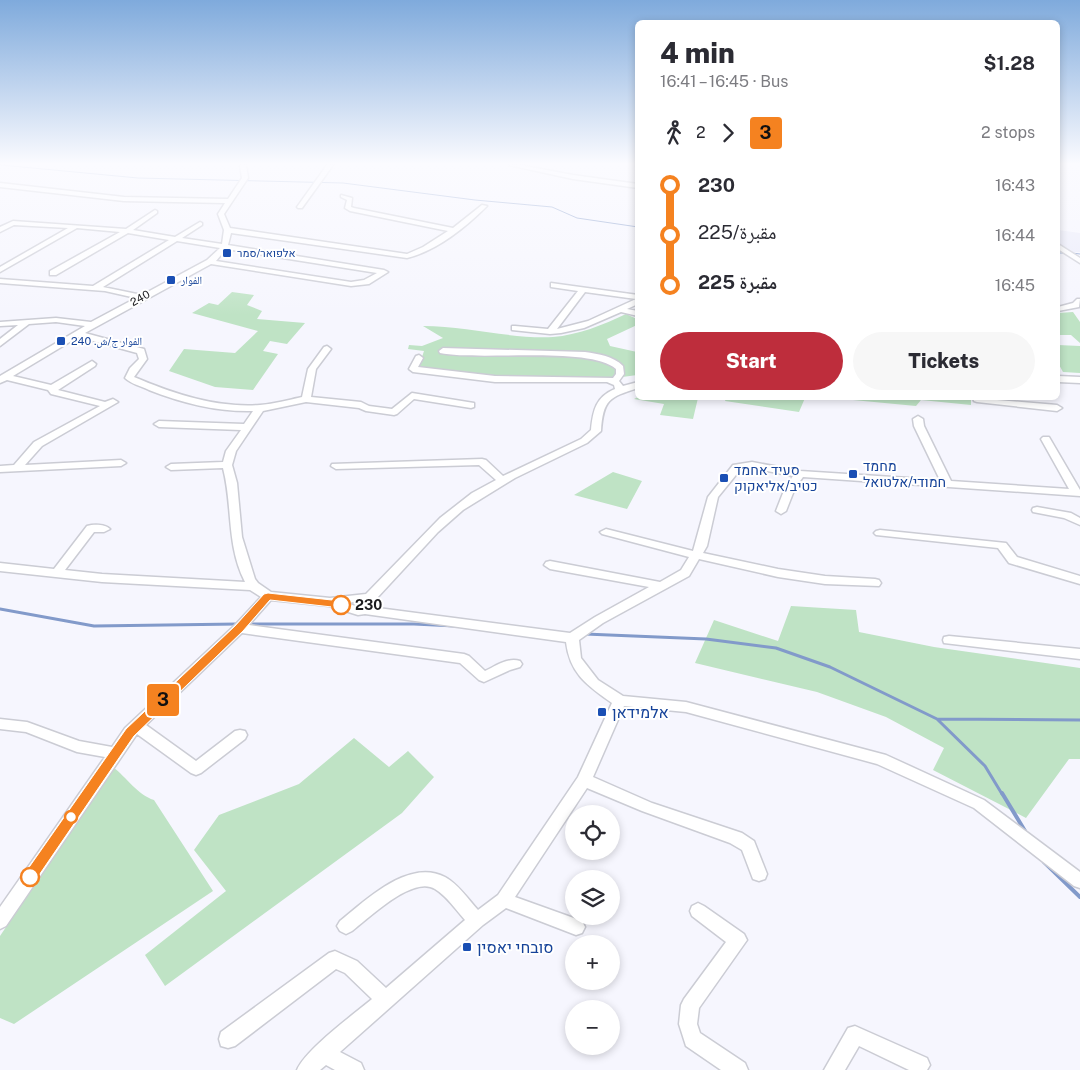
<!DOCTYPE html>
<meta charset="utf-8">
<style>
:root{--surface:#fff;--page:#f7f7f7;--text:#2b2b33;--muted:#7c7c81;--accent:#be2d3c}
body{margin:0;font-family:"Public Sans","Noto Naskh Arabic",Heebo,sans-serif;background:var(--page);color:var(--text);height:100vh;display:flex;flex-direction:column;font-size:19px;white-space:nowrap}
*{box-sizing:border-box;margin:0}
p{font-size:16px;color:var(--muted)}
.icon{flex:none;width:28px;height:28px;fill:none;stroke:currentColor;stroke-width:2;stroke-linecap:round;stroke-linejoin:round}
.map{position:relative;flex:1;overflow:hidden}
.side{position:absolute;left:635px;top:20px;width:425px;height:380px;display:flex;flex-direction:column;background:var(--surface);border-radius:8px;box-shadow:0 2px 8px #0003}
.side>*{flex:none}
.badge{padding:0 10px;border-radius:4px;font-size:18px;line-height:32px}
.controls{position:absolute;left:565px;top:805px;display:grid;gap:10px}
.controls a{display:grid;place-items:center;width:55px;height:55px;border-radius:50%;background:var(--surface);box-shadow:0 2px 8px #0003;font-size:25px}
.map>.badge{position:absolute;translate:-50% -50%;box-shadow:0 0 0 2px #fff}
.legs{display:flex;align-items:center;gap:8px;height:55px;padding:0 25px;font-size:16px}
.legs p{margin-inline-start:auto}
.headline{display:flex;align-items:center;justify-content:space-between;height:85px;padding:0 25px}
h1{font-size:28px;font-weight:800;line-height:38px}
.button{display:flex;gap:10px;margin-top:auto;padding:10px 25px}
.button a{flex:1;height:58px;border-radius:30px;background:var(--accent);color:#fff;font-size:20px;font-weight:800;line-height:58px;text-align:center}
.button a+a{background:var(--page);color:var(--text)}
ul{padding:0 25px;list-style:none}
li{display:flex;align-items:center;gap:18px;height:50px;font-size:19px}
li i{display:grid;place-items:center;width:8px;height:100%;margin:0 6px;background:currentColor}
li i::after{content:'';width:12px;height:12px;margin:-6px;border:4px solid;border-radius:50%;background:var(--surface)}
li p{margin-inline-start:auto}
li:first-child i{background:linear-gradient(#0000 50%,currentColor 0)}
li:last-child i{background:linear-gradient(currentColor 50%,#0000 0)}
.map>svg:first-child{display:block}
.built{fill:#e9eaf9}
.green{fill:#bfe3c5}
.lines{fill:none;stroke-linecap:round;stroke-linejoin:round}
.stream-far2{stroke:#829aca;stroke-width:1}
.stream-far1{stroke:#829aca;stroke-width:3}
.stream{stroke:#829aca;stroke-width:4}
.minor-casing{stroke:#cbccd4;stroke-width:3}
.minor{fill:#fff;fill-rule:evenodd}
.line-1{fill:#f58220;stroke:#fff}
.transit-dot{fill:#1a4fb4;stroke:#fff;stroke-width:2}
.stop-1-dot{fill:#fff;stroke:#f58220;stroke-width:2.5}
.labels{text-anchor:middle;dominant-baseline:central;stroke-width:4;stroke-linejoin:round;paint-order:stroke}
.far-transit-label{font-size:11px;fill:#164399;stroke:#fff;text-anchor:start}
.far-street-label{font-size:11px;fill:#1b1b1e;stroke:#fff}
.transit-label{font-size:14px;fill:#164399;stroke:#fff;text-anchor:start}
.stop-label{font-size:14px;font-weight:bold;fill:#1b1b1e;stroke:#fff;text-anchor:start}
.near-transit-label{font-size:16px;fill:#164399;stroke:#fff;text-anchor:start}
</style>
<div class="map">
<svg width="1080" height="1070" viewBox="0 0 1080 1070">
<rect width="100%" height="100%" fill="#f6f6fe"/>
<path class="built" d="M1058 230 1080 233V252H1072L1058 244Z"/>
<path class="green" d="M232 292 254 295 247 305 262 311 257 319 305 323 287 344 270 341 263 351 278 354 253 390 215 387 169 371 184 349 235 353 258 331 192 313 209 303 218 305Z
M1073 312 1080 322V343L1071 335H1058V313Z
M626 314 637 319V325L607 339 610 346 637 352V375L615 378H488L418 369 424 351 408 349 409 345 422 346 443 338 423 326C466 326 509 339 553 337 578 335 603 325 626 314Z
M1058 345 1080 346V373L1063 372 1058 363Z
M638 397V398H698L693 419 660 415 664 404 634 399Z
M726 398H805L799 412 725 401Z
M853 398H971V405L921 400 916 406 853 400Z
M613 472 642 481 627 509 574 495Z
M791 606 856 610 859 632 934 647 1080 668V759H1069L1026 818 933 770 944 748 886 717 817 692 695 663 714 620 778 641Z
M354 738 389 767 408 751 434 777 402 813 165 986 145 955 226 891 194 850 219 815 299 784Z
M113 767C126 777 138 795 154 800L213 891 14 1024 0 1018V936Z"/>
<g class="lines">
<path class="stream-far2" d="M1 165 138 178 343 183 475 200 552 207 577 218 638 227
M1058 253H1066
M1072 253 1080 254"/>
<path class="stream-far1" d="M0 609 94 626 237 624
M248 624H414L455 626
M585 634 706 639 776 648 830 667 937 719 985 766 1002 794
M937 719 1080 720"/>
<path class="stream" d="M1002 793 1025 831
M1044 862 1080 897"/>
<defs>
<path id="minor" d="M240 165H246L248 178 224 214 230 228 407 254 423 247 448 231 350 211 345 208 347 200 341 197V195L352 198 351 207 354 208 453 228 482 205 487 206C466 227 436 251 407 258L231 233 228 245 384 270 388 272 369 284 351 286 211 264 85 333 144 349 147 359 134 377C174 394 216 408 260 405 274 404 288 400 302 397L308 369 324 347 327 346 331 349 316 369 311 397 361 402 369 406 392 409 412 393 474 403V407L471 408 414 399 397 414 394 415 366 411 359 408 306 402 263 411 236 451 232 465 237 483 242 537 255 579 258 583 271 592 330 598 366 594 440 518 472 493 496 480 479 465 336 469 331 466 332 464 482 459 486 460 503 476 581 439 591 430C593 410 596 397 615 389L614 385 607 382H495L413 372 409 369 416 356 419 355 423 358 418 367 495 376 613 378 616 374V369C590 346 479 361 440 353L439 351 443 348 585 352C599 354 613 356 623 366L624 374 619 381 623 386 638 382V388C609 397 603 400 601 431L587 443 515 478 463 510 438 532 377 598 379 601 378 608 570 633 595 617 649 587 550 569 544 565 546 562 550 561 660 582 681 570 689 557 602 534 600 532 606 529 693 551 708 497 733 465 752 462 800 471 940 480 914 426 913 419 918 416 923 419 924 426 951 481 1069 489 1041 439 1043 437H1049L1080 490V496L803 477 795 488 786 511 781 514 776 511 785 488 793 476 752 468 740 470 718 497 707 546 703 553 778 569 825 576 875 579 879 580 881 583 879 586 825 584 778 577 699 559 689 576 603 623 579 640 581 658 598 680 623 696 686 702 886 755 984 800 1080 872V888L1074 886 974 808 877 764 686 712 624 706 593 777 652 803 742 833 754 841 767 874 765 879 759 881 753 879 742 850 730 843 642 811 587 788 515 897 582 921 585 927 582 933 576 935 506 908 483 925 340 1052 361 1063 364 1070H335L326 1065 320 1070H297C306 1049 353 1015 372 999L345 973 336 969 235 1046 228 1048 221 1046 219 1039 221 1032 329 953 335 951 357 961 386 988 465 920C456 910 447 896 435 889 413 875 369 918 352 931L346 934 340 931 337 926 340 921C366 900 409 858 445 877 458 884 468 899 478 910L498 895 578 777 612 703C587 685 570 674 566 642L365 614 358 615 329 606 271 600 249 625 464 654 469 656 485 671C496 666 508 657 520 661L522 664 520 667 510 670 484 682 479 680 460 663 242 633 146 725 196 761 235 731 240 730 245 731 247 735 245 739 201 773 196 775 191 773 137 734 6 926 0 929V907L105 757 77 752 26 732 0 729V719L27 722 79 741 112 747 125 728 235 625 261 597 250 590 102 582 0 571V563L54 569 87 526C94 524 105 524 110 529L104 532H94L65 570 102 574 245 582C226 545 233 506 223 468L171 470 166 467 171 464 223 462 226 451 241 430 159 427 154 424 159 421 244 424 253 411C217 412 182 403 149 390 141 386 131 384 125 378L130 368 139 359 137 353 78 337 13 376 51 385 92 361 96 364 95 366 58 390 105 402 113 399 118 402 42 446 25 465 121 460 126 463 121 466 0 472V466L14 465 34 442 100 406 51 394 48 390 7 380 0 383V376L85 326 56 322 29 324 0 346V339L18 325 0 326V322L56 318 91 322 136 298 105 291 0 283V279L93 286 169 240 128 233 56 275H50V271L120 232 77 228 0 272V267L68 228 14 225 0 232V227L13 221 126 229 155 210 157 211V213L133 230 175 237 200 222 202 223V225L182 238 222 244 224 230 218 214 225 203 124 201 0 187V183L124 197 228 199 242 178ZM177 241 220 248 207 260 142 295 103 287ZM226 249 377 273 364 280 351 282 216 261ZM362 601 367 603 358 607 347 603Z
M327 165H333L302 208H298L297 207Z
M509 165H520L573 175 638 184V188L573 179Z
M1058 244 1080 258V263L1058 249Z
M551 283 638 295V304L627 309 638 311V316L621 312 584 328 561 333 550 334 512 330V326H515L548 329 578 291 551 287ZM585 292 636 299 588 321 557 329Z
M1077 299H1080L1079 307 1058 311V307L1073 303Z
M1058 376 1080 377V383L1058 382Z
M973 398 1057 405 1062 408 1057 411 977 402 974 401Z
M1037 507 1071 513 1080 518V525L1064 518 1033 512 1032 510 1033 508Z
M880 530 1006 543 1017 557 1080 576V584L1009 563 998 548 876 535 874 533 876 531Z
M949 636 1080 649V659L944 643 943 640 944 637Z
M698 903 704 906 744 934 747 940 699 1008 697 1024 700 1033 745 1063 748 1070H721L686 1046 679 1024 681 1005 684 999 726 942 692 916 690 911 692 906Z
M855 1026 927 1058 930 1065 927 1070H909L859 1046 845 1070H824L848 1028Z"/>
</defs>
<use href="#minor" class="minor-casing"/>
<use href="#minor" class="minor"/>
</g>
<linearGradient id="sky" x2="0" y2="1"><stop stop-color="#7faadc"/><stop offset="0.52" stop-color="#fbfbff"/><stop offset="1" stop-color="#fbfbff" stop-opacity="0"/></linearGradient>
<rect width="1080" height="315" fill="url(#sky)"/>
<path class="line-1" d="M268 593 341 601 347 605 341 608 270 600 243 631 134 736 35 881 30 883 25 881 23 877 25 873 126 729 235 626 264 594Z"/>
<g class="transit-dot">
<rect x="222" y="248" width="10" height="10" rx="2.5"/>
<rect x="166" y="275" width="10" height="10" rx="2.5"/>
<rect x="56" y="336" width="10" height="10" rx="2.5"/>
<rect x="848" y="469" width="10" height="10" rx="2.5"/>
<rect x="719" y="473" width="10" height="10" rx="2.5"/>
<rect x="597" y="707" width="10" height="10" rx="2.5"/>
<rect x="462" y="942" width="10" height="10" rx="2.5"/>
</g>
<g class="stop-1-dot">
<circle cx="341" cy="605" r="9"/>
<circle cx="71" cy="817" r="6"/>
<circle cx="30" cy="877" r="9"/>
</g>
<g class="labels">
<g class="far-transit-label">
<text x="237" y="253">אלפואר/סמר</text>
<text x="181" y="280">الفوار</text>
<text x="71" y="341">الفوار ج/ش. 240</text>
</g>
<g class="far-street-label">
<text transform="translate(140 298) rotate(-29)">240</text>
</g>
<g class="transit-label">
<text x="863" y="466">מחמד<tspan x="863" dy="16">חמודי/אלטואל</tspan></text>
<text x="734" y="470">סעיד אחמד<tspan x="734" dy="16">כטיב/אליאקוק</tspan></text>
</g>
<g class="stop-label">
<text x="355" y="605">230</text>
</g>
<g class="near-transit-label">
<text x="612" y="712">אלמידאן</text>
<text x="477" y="947">סובחי יאסין</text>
</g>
</g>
</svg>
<div class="controls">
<a><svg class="icon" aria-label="locate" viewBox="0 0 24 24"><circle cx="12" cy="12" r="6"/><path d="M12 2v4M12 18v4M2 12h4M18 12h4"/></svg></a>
<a><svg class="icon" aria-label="layers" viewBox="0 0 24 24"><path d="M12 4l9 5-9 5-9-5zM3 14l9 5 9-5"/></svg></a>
<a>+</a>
<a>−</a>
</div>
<b class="badge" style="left:163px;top:700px;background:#f58220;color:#111">3</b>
<section class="side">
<div class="headline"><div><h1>4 min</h1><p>16:41 – 16:45 · Bus</p></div><b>$1.28</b></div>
<div class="legs"><svg class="icon" aria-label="walk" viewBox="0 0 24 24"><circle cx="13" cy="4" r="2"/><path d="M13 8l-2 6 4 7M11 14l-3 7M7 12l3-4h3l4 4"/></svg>2<svg class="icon" aria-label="forward" viewBox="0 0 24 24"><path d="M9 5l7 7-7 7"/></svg><b class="badge" style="background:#f58220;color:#111">3</b><p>2 stops</p></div>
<ul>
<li><i style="color:#f58220"></i><b>230</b><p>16:43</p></li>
<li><i style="color:#f58220"></i><span>مقبرة/225</span><p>16:44</p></li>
<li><i style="color:#f58220"></i><b>مقبرة 225</b><p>16:45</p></li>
</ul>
<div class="button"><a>Start</a><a>Tickets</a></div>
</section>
</div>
